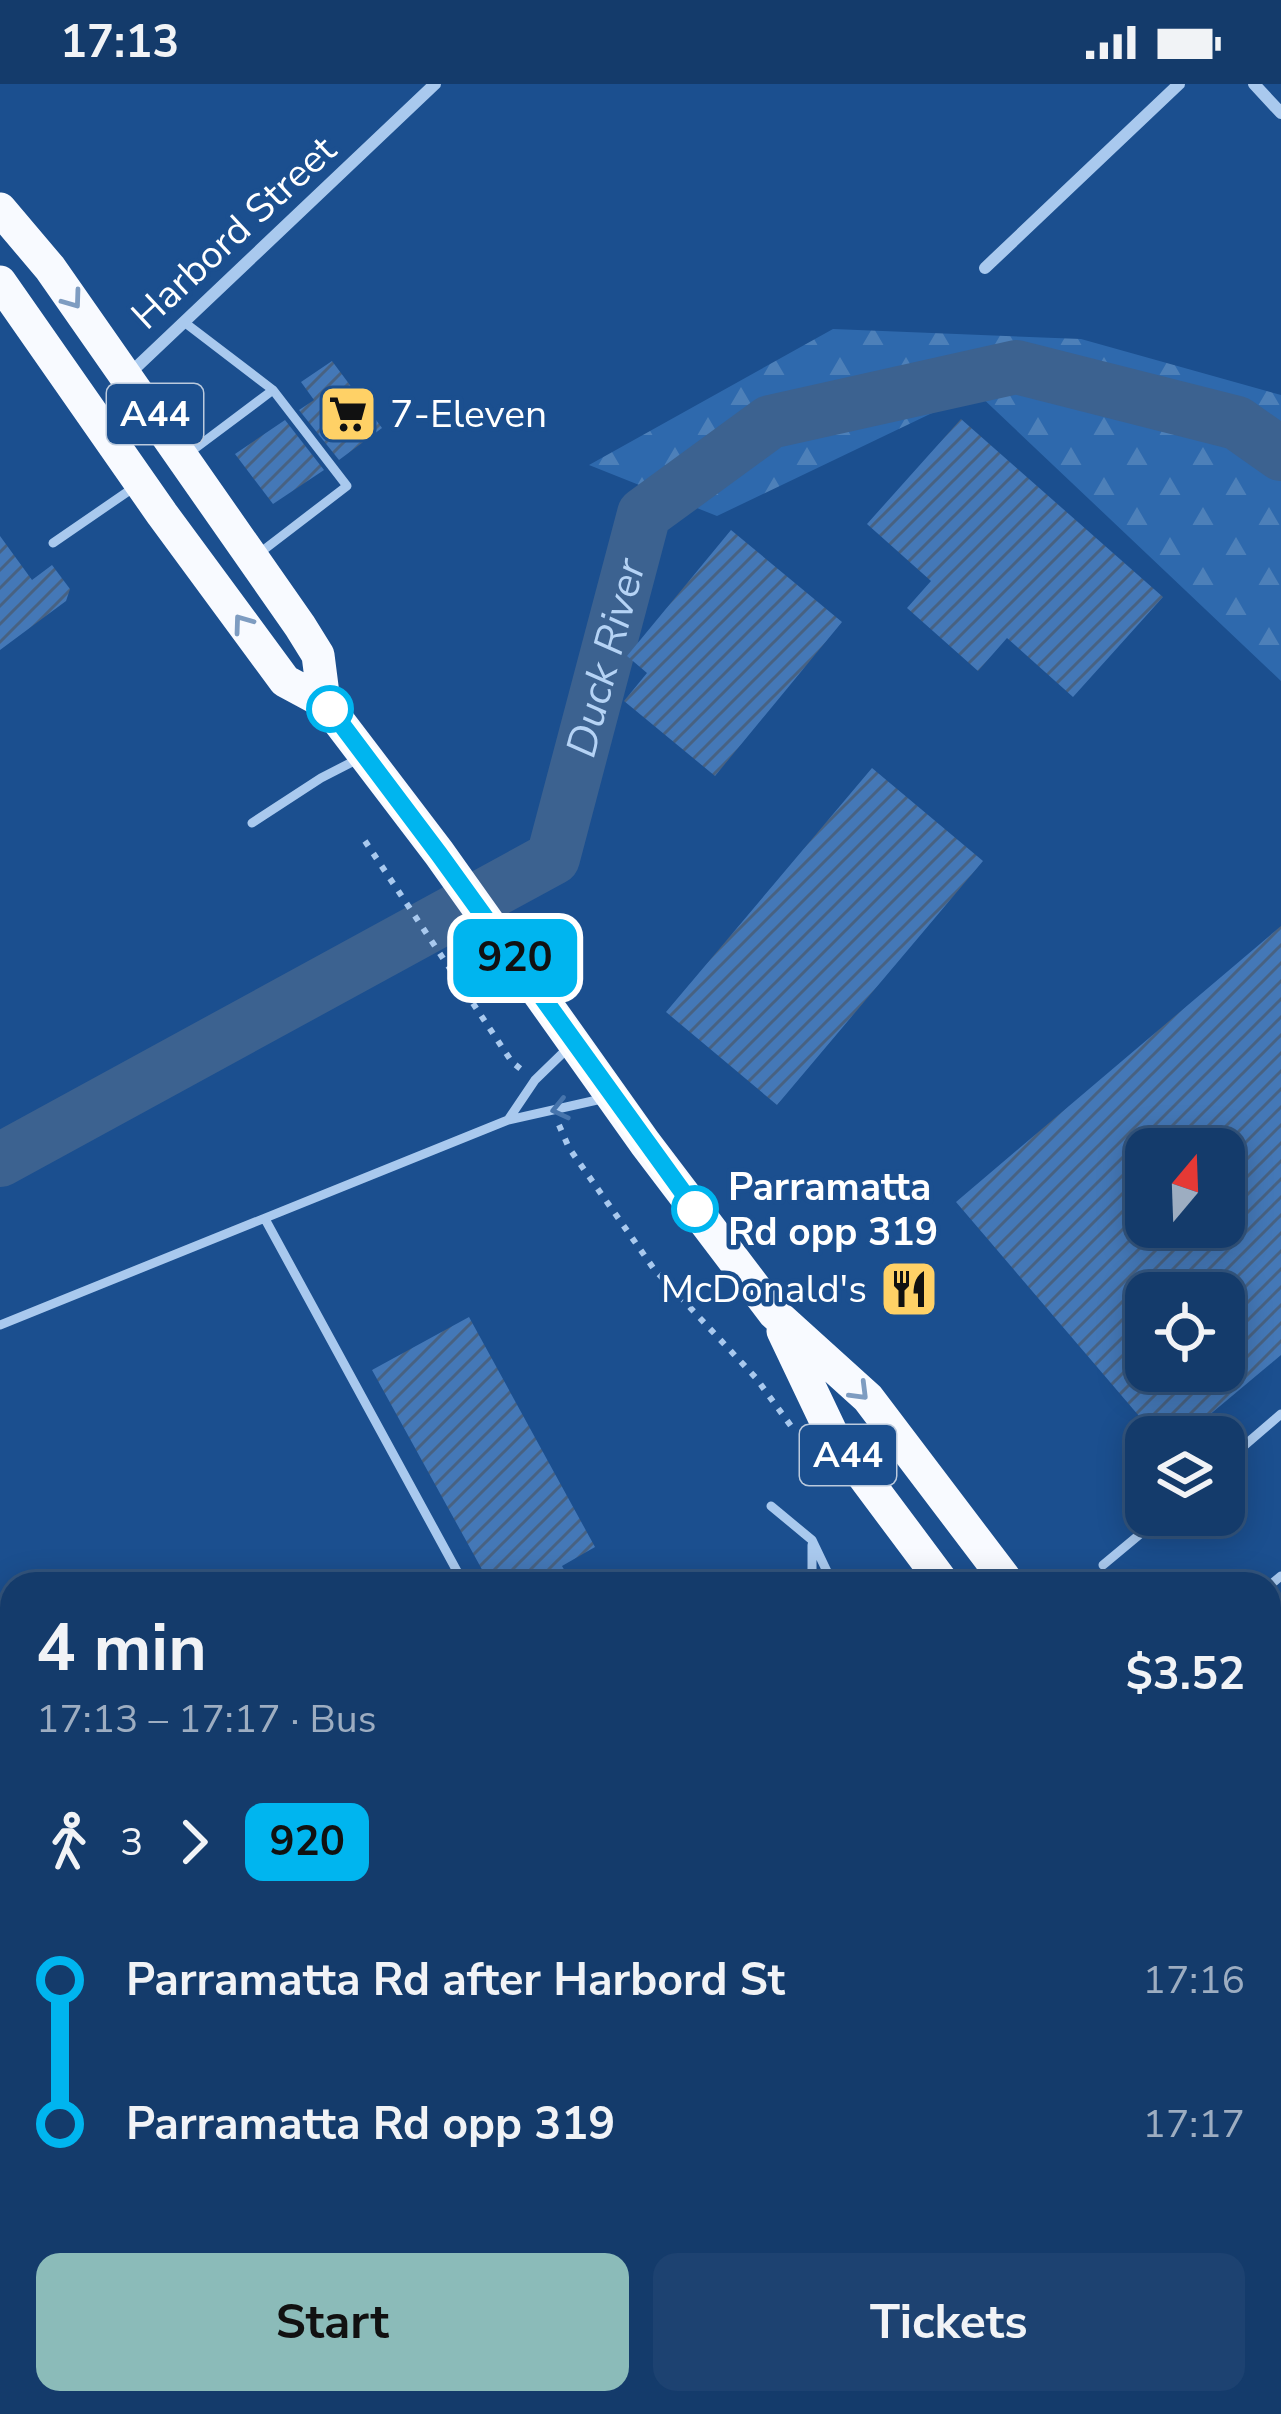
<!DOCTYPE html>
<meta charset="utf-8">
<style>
:root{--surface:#143b6b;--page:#1d4271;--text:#f1f3f6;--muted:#9dadc1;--line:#33557e;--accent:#8bbbb9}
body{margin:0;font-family:"Nunito Sans",sans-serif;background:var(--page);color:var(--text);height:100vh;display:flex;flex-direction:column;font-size:45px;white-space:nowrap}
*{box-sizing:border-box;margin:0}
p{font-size:39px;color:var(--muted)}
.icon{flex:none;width:66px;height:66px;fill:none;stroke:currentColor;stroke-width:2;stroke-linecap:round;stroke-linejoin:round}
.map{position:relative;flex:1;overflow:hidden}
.sheet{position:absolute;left:0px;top:1488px;width:1281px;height:843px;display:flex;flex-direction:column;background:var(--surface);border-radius:36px 36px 0 0;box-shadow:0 6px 30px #0003,0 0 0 3px var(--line)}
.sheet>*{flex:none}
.badge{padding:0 24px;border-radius:18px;font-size:42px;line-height:78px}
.needle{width:78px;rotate:19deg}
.tools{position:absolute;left:1125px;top:1044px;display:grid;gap:24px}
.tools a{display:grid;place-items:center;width:120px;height:120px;border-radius:24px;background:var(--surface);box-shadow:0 6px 30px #0003,0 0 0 3px var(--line);font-size:60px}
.map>.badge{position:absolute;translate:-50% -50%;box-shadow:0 0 0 6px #fff}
.legs{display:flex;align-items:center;gap:18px;height:132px;padding:0 36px;font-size:39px}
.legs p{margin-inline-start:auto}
.headline{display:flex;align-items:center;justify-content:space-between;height:204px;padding:0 36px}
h1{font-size:66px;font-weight:700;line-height:90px}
.cta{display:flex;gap:24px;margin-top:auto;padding:24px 36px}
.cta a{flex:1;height:138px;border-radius:24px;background:var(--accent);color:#111;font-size:48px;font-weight:700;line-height:138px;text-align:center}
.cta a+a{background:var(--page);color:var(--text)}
ul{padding:0 36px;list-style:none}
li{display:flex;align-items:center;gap:42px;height:144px;font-size:45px}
li i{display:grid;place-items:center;width:18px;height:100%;margin:0 15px;background:currentColor}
li i::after{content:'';width:30px;height:30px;margin:-15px;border:9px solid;border-radius:50%;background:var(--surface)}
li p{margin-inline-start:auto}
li:first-child i{background:linear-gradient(#0000 50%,currentColor 0)}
li:last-child i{background:linear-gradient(currentColor 50%,#0000 0)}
.status{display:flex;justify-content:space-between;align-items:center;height:84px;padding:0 60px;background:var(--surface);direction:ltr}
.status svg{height:33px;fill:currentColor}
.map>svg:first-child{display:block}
.forest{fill:url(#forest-firs)}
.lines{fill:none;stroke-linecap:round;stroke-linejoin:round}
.river{stroke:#3c6290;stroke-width:54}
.building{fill:url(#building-hatch);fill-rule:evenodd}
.path{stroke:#a9c9ee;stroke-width:6;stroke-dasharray:6 9;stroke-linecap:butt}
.service{stroke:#a9c9ee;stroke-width:9}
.minor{stroke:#a9c9ee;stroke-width:12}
.trunk{stroke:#f8faff;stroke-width:33}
.oneway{stroke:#7e9cc1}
.oneway2{stroke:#4674ac}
.line-1-casing{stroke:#fff;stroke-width:27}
.line-1{stroke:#00b5ef;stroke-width:18}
.stop-1-dot{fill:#fff;stroke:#00b5ef;stroke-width:6}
.labels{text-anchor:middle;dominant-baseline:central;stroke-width:9;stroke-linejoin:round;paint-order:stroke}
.shield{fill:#1b4f8f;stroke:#bbcadd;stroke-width:3}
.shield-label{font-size:36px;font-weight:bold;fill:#fff}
.street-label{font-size:39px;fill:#fff;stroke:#1b4f8f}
.poi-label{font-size:39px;fill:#fff;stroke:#1b4f8f;text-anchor:start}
.stop-label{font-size:39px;font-weight:bold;fill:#fff;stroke:#1b4f8f;text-anchor:start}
.water-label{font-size:42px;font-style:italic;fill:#b5d3f5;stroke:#1b4f8f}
</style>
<div class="status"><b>17:13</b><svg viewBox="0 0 49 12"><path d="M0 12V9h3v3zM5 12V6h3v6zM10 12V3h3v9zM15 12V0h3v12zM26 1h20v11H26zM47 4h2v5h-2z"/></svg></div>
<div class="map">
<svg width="1281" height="2330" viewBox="0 0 1281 2330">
<defs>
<pattern id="forest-firs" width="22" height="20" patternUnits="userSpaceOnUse" patternTransform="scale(3)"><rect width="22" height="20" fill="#2e69ad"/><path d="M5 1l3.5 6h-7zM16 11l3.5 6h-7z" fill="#4d80b9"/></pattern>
<pattern id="building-hatch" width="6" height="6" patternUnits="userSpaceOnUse" patternTransform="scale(3)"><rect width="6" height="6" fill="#4478b7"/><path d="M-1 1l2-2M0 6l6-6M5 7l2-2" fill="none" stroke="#486282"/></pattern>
</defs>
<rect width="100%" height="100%" fill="#1b4f8f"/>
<path class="forest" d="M833 245 1081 255 1281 311V597L976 308 717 432 589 381Z"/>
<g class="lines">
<path class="river" id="s1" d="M0 1076 553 774 644 430 770 338 1016 283 1237 339 1281 370"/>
</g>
<path class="building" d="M332 277 382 344 339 376 299 326 314 316 301 298Z
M961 335 1163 513 1073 613 1007 554 978 587 907 524 931 497 867 440Z
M285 336 324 386 273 420 235 370Z
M731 446 842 538 715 692 624 617 647 589 627 572Z
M0 452 32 496 52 481 70 505 66 517 0 566Z
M872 684 983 777 777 1021 666 928Z
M1281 842V1271L1183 1353H1157L956 1118ZM1146 1065H1224V1143H1146ZM1146 1209H1224V1287H1146Z
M469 1233 595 1463 562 1482 572 1500H490L372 1286Z"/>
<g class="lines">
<path class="path" d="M365 757 512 978 522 986
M559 1041 569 1064 654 1185 756 1294 791 1342
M1269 1996 1281 2012"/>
<path class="service" d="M184 238 273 306 189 369
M53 459 133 404
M257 471 347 402 273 306
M252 739 321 694 360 674
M508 1036 535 996 570 962
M265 1135 464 1500
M0 1241 508 1036 606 1014
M1224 1379 1281 1330
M771 1422 812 1456 833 1500
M1103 1481 1163 1431
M812 1500V1461
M1269 1502 1281 1492
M681 2319 683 2330
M770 2326 870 2319"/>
<path class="minor" d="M1254 0 1281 29
M985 184 1179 0
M127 292 435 0"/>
<path class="trunk" d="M0 125 50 184 300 542 318 571 324 618
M0 198 162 430 285 597 324 618 439 769 645 1059 774 1229 868 1314 1009 1500
M783 1247 832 1350 944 1500
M1269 1859 1281 1876
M1269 1935 1281 1951"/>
</g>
<defs><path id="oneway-chevron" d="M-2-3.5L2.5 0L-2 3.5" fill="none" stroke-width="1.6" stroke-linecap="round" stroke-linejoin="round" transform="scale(3)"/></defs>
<g class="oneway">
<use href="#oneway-chevron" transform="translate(73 216) rotate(54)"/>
<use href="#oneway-chevron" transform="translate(242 539) rotate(-126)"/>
<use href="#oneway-chevron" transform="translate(860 1308) rotate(45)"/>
</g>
<use class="oneway2" href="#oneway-chevron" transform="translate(560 1025) rotate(167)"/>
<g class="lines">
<defs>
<path id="line-1" d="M330 625 439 770 695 1125"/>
</defs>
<use href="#line-1" class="line-1-casing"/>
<use href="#line-1" class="line-1"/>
</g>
<defs>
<symbol id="supermarket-square" viewBox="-11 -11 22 22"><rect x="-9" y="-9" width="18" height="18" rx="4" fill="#ffd166" stroke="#1b4f8f"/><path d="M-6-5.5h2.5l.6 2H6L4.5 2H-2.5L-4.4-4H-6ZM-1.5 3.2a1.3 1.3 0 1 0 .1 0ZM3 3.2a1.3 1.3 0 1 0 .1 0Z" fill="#111"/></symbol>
<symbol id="restaurant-square" viewBox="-11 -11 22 22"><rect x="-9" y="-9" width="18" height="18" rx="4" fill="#ffd166" stroke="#1b4f8f"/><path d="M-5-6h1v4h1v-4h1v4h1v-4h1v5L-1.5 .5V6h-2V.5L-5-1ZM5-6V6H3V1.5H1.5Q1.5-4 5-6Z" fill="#111"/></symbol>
</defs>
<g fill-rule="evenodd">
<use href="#supermarket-square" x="315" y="297" width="66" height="66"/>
<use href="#restaurant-square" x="876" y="1172" width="66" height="66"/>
</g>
<g class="stop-1-dot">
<circle cx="330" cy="625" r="21"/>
<circle cx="695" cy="1125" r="21"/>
</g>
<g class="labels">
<g class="shield">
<rect x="107" y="300" width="96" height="60" rx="9"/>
<rect x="800" y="1341" width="96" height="60" rx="9"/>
</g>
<g class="shield-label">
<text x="155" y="330">A44</text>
<text x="848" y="1371">A44</text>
</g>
<g class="street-label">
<text transform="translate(234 149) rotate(-43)">Harbord Street</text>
</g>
<g class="poi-label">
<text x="390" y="330">7-Eleven</text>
<text x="867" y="1205" text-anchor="end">McDonald's</text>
</g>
<g class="stop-label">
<text x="728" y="1103">Parramatta<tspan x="728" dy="45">Rd opp 319</tspan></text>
</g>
<g class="water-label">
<text stroke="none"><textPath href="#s1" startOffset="837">Duck River</textPath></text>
</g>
</g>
</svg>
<div class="tools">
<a><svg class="needle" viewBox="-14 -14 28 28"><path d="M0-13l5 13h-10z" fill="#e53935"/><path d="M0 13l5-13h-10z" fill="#9dadc1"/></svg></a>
<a><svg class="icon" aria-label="locate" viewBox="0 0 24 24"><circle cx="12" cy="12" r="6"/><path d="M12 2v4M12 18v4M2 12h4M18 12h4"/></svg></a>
<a><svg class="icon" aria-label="layers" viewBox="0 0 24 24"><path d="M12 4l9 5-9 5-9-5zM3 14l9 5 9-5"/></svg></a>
</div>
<b class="badge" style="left:515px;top:874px;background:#00b5ef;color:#111">920</b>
<section class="sheet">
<div class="headline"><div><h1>4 min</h1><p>17:13 – 17:17 · Bus</p></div><b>$3.52</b></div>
<div class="legs"><svg class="icon" aria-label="walk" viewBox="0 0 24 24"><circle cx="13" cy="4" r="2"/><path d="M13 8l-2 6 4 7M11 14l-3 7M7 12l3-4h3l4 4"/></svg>3<svg class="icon" aria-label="forward" viewBox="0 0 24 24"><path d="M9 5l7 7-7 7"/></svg><b class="badge" style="background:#00b5ef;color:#111">920</b></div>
<ul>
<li><i style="color:#00b5ef"></i><b>Parramatta Rd after Harbord St</b><p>17:16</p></li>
<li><i style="color:#00b5ef"></i><b>Parramatta Rd opp 319</b><p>17:17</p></li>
</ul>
<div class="cta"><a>Start</a><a>Tickets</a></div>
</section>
</div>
